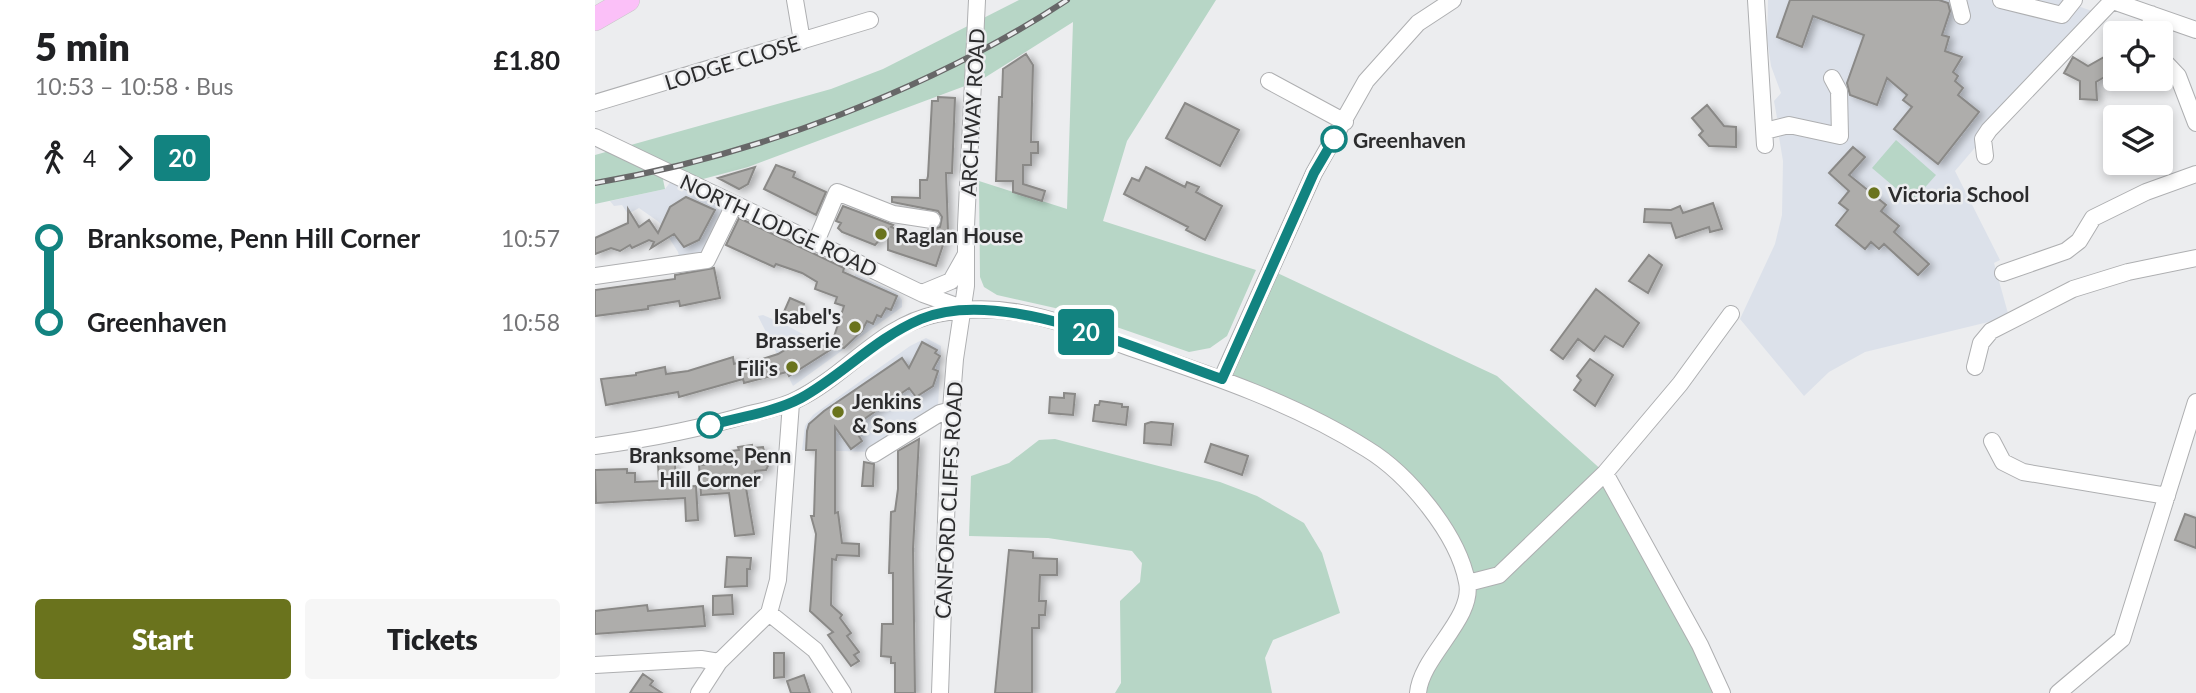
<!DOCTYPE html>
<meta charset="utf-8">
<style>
:root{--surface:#fff;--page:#f6f6f6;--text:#202124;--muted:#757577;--accent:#6a731d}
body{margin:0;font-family:Lato,sans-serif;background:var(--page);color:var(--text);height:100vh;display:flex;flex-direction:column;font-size:26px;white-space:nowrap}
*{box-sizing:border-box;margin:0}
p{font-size:23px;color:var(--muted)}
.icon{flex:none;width:38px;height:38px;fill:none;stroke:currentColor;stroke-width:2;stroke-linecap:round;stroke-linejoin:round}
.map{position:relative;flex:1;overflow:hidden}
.drawer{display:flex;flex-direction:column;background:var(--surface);width:595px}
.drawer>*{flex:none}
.badge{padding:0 14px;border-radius:5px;font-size:24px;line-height:46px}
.tools{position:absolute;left:1508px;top:21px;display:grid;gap:14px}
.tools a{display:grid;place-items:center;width:70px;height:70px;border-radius:7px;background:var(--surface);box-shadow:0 4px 10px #0003;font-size:35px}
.map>.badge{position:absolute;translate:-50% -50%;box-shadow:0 0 0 4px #fff}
.legs{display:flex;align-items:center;gap:10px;height:77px;padding:0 35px;font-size:23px}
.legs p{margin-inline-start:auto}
.summary{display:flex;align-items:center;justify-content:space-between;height:119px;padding:0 35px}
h1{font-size:38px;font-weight:800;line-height:52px}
.primary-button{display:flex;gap:14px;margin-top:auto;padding:14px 35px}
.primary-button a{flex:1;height:80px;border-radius:7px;background:var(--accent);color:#fff;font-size:28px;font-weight:800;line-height:80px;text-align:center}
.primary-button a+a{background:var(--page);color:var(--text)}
ul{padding:0 35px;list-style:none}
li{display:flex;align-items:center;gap:24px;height:84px;font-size:26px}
li i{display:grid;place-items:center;width:10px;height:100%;margin:0 9px;background:currentColor}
li i::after{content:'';width:18px;height:18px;margin:-9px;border:5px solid;border-radius:50%;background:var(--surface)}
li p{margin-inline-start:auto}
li:first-child i{background:linear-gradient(#0000 50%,currentColor 0)}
li:last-child i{background:linear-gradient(currentColor 50%,#0000 0)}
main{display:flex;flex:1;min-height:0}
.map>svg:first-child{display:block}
.built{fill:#dce1ea}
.green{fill:#b7d6c6}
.building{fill:#aeadab;stroke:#8a8987;stroke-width:2;filter:url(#shadow)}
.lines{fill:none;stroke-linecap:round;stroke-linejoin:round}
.minor-casing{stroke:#aeafb1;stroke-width:18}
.highway-casing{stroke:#c8c8c8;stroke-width:24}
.minor{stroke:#fff;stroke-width:16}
.highway{stroke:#fbc0f8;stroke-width:23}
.rail-casing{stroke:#676768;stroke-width:6}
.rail{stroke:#ecedef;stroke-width:3.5;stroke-dasharray:10;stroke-linecap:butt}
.line-1-casing{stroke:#fff;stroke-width:16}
.line-1{stroke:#128380;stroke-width:10}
.stop-1-dot{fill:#fff;stroke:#128380;stroke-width:3.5}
.poi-dot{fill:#6a731d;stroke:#ecedef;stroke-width:2.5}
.labels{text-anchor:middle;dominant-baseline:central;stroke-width:5;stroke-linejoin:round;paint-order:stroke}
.street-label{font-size:21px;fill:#2c2c2d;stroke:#ecedef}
.stop-label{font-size:21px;font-weight:bold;fill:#2c2c2d;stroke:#ecedef;text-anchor:start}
.poi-label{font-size:21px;font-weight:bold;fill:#2c2c2d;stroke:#ecedef;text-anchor:start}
</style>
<main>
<section class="drawer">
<div class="summary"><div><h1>5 min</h1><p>10:53 – 10:58 · Bus</p></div><b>£1.80</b></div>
<div class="legs"><svg class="icon" aria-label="walk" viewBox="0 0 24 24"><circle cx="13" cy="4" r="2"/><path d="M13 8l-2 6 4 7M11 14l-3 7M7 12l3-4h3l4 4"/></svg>4<svg class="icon" aria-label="forward" viewBox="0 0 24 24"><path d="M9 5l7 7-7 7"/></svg><b class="badge" style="background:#128380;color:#fff">20</b></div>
<ul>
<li><i style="color:#128380"></i><b>Branksome, Penn Hill Corner</b><p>10:57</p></li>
<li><i style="color:#128380"></i><b>Greenhaven</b><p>10:58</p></li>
</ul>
<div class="primary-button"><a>Start</a><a>Tickets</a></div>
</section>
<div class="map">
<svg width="1601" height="693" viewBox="0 0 1601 693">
<defs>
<filter id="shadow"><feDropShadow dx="4.5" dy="2.5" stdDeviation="3.5" flood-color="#0004"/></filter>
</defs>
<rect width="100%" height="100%" fill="#ecedef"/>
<path class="built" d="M1173 0H1466L1497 11 1360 171 1405 260 1399 263 1414 317 1270 352 1234 372 1209 396 1145 319 1180 244 1187 215 1188 161 1184 137 1195 132 1193 118H1182L1179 101 1186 93 1176 66 1172 38Z
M80 176 139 205 112 260 86 263 83 252 64 222 44 208 33 214 27 205 19 206 15 201 70 189Z
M260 274 302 293 307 300V307L198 386 163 316 168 315 189 324 234 348Z
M331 338 346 346 343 408 279 452 207 450 210 426 218 415 315 346Z"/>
<path class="green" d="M424 0H621L532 141 508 221 661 270 632 336 615 348 594 352 478 312 402 295 389 287 385 277 384 181 472 209 478 22 386 80 153 167 93 183 66 170 70 189 0 204V155L236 89 288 69Z
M1301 140 1341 175 1317 202 1277 168Z
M676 270 902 376 1010 473 1127 693H823L873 584 850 530 774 450 627 379Z
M460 439 625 482 662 496 709 523 727 553 745 613 678 640 670 658 677 693H520L526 683 525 601 545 582 547 563 537 551 453 538 374 536 376 476 414 463 444 440Z"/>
<path class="building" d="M1195 0H1344L1353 3 1355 11 1347 35 1354 37 1350 51 1367 57 1358 72 1363 76 1360 81 1368 88 1363 95 1384 112 1343 164 1299 129 1317 107 1308 100 1312 95 1292 78 1282 105 1255 95 1252 83 1269 35 1218 16 1207 47 1182 37Z
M431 54 438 65 436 142H443V153H436V165H428V184L450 191 447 201 418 192V181H401L404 97H407L408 69Z
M1478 57 1493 66 1509 57 1518 72 1501 82 1502 100 1485 99V81L1469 73Z
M343 97 360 98 357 173H351L353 230 341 266 293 250V230L280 245 247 232 243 228 246 223 241 221 248 206 298 225 296 227 322 238 324 235 332 239 333 230 345 227 347 217 343 211 297 202V197L325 198V180H332L333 176 337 101H343Z
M590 103 644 130 625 166 571 138Z
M1112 105 1129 126 1141 127V147L1114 146 1104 135 1108 131 1097 118Z
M1258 147 1270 157 1254 175 1291 205 1286 211 1304 226 1299 232 1334 264 1323 275 1289 244 1284 249 1276 242 1270 249 1241 225 1253 210 1244 203 1254 191 1234 173Z
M181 165 200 172 198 177 231 192 221 215 169 189Z
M160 167 153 184 144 189 123 178Z
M551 167 590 187 592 182 604 187 601 192 627 206 610 240 591 230 593 227 529 194 537 178 544 181Z
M91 197 120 210 104 240 89 247 79 234 56 248 59 242 54 240 37 248 35 245 25 251 16 248 0 254V238L33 223V209L44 227 54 220 63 233 75 207Z
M1118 203 1127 229 1115 232 1114 227 1081 238 1076 223 1049 222 1050 209 1076 210 1085 206 1088 213Z
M144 218 249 268 248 272 302 296 296 310 291 308 286 317 282 315 278 324 272 321 267 331 249 348 236 346 249 306 240 303 242 297 220 289 222 282 207 273 181 264 179 267 131 245Z
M1054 255 1067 265 1053 293 1034 281Z
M119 268 125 298 85 306 84 301 53 306V309L0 316V290L80 279V275Z
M1001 289 1044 323 1028 347 1010 336 999 351 983 339 968 359 956 350Z
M195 298 209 304 202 320 188 314Z
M208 339 211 345 219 340 235 350 194 376 192 372 149 383 148 379 84 397 83 392 11 405 6 379 41 375V373L70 367 71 374 93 371 138 357 139 364 154 359 155 363 183 354Z
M327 342 342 350 340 353 345 356 338 369 343 371 338 386 321 397 314 388 265 422 269 428 262 433 267 441 256 449 240 427V513L243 512 247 543 264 544V556L242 555 241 560 237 559 236 605 247 615 245 618 256 633 252 636 264 652 259 655 264 661 256 666 233 635 238 632 215 611 221 534 216 516H219L221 450H211L212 431 214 424 229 411 307 358 314 368Z
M995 359 1018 375 1000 406 979 390 986 380 982 376Z
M469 393 480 394 478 415 454 413 455 397 469 398Z
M505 401 527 404V407H533L531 425 498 421 500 405H504Z
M556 422 578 424 576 445 549 443 550 424Z
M324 439 318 549 320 693H300V663H296V657L286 656 287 624H298V573H294L296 512 300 511 303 489V451Z
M616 444 653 456 647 475 610 462Z
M157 445V448L168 447 173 466 171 470 160 471 161 480 150 482 159 534 140 536 134 493 106 495 104 465 133 464 136 451 144 450 143 447Z
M269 462 279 464 278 486H267Z
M80 463 81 487 101 486 103 520 91 521 90 498 1 503 0 470 32 469V473H40V482L64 481 63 464Z
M1590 514 1601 518V548L1580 540Z
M414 550 438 552V558L462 559V575H445L444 601H451L450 615H444V628H437V693H400Z
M132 557 156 558 155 569H152V586L130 587Z
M137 595 138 614 118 615V596Z
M52 605 53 611 108 606 110 626 0 634V611Z
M179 653H189V677L179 678Z
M48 674 58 681 55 685 67 693H35Z
M209 675 215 693H196L192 681Z"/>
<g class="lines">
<defs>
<path id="minor" d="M200 0 207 41
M1161 0 1170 145
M1363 0 1367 16
M1406 0 1467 15 1479 0
M1515 0 1601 30
M1555 33 1556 14
M1566 58 1583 76 1601 123
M674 81 750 122
M0 103 275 20
M1170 131 1194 125 1245 136 1244 91 1237 78
M0 137 328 294 367 308
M1390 156 1388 139 1394 130 1517 1
M221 242 242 192 298 214 337 220
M1408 273 1471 251 1484 241 1498 218 1551 192 1601 174
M0 276 112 260 139 205
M327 293 356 281 370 256
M1380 367 1386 343 1396 331 1478 289 1533 272 1601 258
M627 378 719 173 771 81 823 23 858 0
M1397 441 1408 462 1428 472 1572 496
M0 446C53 439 104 429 155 414 171 410 189 407 203 399 252 375 286 325 342 314 370 308 398 308 426 313 465 320 502 336 539 349 619 376 701 404 772 449 813 474 863 534 872 582 880 618 826 656 823 693
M279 454 345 413 357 410
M1010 473 1105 645 1127 693
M873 583 904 575 1010 473 1085 384 1136 314
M174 613 220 650 248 693
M0 665 106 659 124 662
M104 693 124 662 174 613 183 580 196 403
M345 693 354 435 360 359 371 286V226L382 0
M1463 693 1527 639 1601 402"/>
<path id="highway" d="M0 19 33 0"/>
</defs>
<use href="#minor" class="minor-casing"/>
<use href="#highway" class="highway-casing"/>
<use href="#minor" class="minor"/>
<use href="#highway" class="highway"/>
<defs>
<path id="rail" d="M0 183C159 156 337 89 472 0"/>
</defs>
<use href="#rail" class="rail-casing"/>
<use href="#rail" class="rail"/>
</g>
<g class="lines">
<defs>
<path id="line-1" d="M115 425C144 417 180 412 206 398 249 374 279 339 326 319 406 285 547 352 627 379L719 173 739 139"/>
</defs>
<use href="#line-1" class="line-1-casing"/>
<use href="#line-1" class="line-1"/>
</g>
<g class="stop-1-dot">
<circle cx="739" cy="139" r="12"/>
<circle cx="115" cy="425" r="12"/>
</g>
<g class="poi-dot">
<circle cx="1279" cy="193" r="7"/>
<circle cx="286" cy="234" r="7"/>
<circle cx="260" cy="327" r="7"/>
<circle cx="197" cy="367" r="7"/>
<circle cx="243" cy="412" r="7"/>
</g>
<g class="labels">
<g class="street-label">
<text transform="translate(137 62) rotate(-17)">LODGE CLOSE</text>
<text transform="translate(377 112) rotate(-87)">ARCHWAY ROAD</text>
<text transform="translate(184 225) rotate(25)">NORTH LODGE ROAD</text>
<text transform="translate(353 500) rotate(-87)">CANFORD CLIFFS ROAD</text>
</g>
<g class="stop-label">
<text x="758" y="139">Greenhaven</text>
<text x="115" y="454" text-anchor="middle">Branksome, Penn<tspan x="115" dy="24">Hill Corner</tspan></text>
</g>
<g class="poi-label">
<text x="1293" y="193">Victoria School</text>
<text x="300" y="234">Raglan House</text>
<text x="246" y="315" text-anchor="end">Isabel's<tspan x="246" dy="24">Brasserie</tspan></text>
<text x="183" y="367" text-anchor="end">Fili's</text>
<text x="257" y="400">Jenkins<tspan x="257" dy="24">&amp; Sons</tspan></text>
</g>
</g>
</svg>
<div class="tools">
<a><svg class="icon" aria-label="locate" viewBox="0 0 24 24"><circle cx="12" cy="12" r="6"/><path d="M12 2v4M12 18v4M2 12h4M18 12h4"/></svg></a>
<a><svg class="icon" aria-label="layers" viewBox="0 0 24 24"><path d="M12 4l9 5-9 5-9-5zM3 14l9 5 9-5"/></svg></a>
</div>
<b class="badge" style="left:491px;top:332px;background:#128380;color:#fff">20</b>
</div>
</main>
